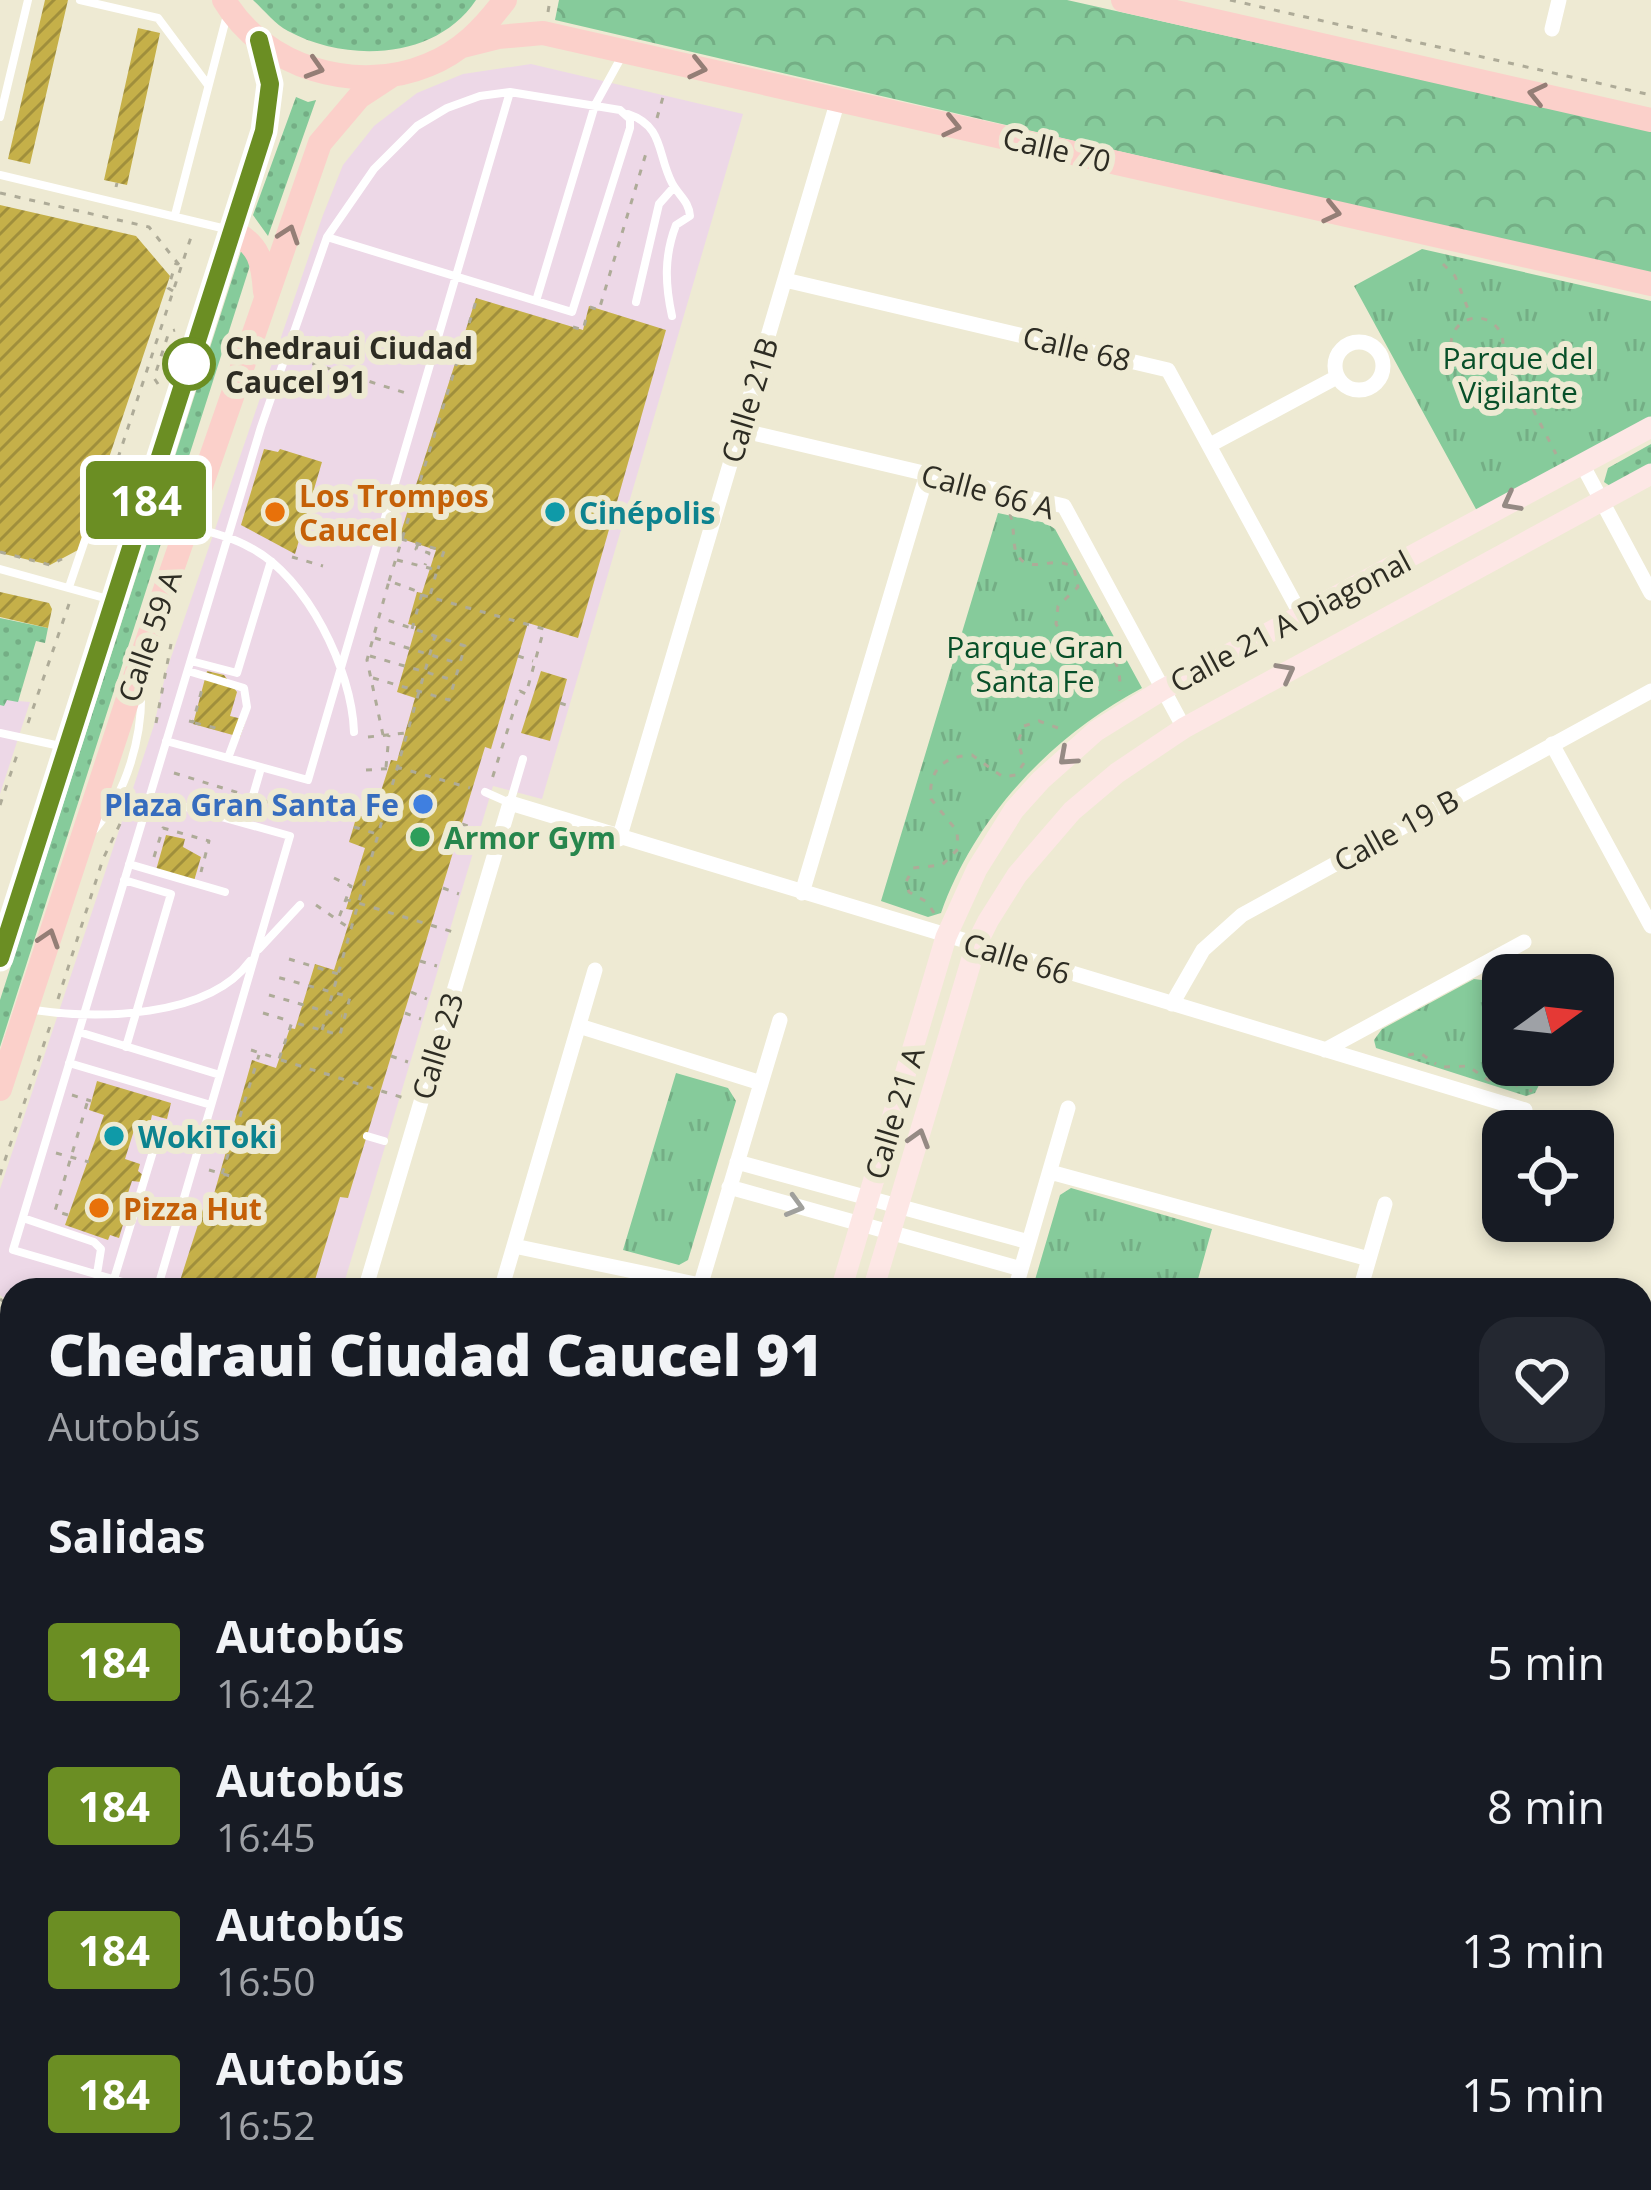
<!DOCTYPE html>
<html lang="es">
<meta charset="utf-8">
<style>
:root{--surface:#171b24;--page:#242831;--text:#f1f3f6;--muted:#9ea1a6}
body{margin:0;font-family:"Open Sans",sans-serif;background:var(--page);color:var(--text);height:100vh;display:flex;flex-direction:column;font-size:45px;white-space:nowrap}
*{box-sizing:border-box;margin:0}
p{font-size:39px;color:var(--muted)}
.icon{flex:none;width:66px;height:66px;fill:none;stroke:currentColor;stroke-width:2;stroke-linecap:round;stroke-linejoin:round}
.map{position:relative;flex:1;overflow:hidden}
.sheet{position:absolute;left:0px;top:1278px;width:1653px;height:912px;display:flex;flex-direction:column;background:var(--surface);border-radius:36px 36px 0 0;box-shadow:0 6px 18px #0003}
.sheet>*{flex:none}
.badge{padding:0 24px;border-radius:9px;font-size:42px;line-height:78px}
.needle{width:78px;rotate:75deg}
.fabs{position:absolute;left:1482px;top:954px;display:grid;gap:24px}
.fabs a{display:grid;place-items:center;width:132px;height:132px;border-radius:24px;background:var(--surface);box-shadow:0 6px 18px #0003;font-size:60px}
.map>.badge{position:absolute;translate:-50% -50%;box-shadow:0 0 0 6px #fff}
h2{padding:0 48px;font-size:45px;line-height:108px}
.round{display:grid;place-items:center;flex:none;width:126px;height:126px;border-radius:36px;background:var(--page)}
.head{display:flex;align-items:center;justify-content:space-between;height:204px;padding:0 48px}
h1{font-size:57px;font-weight:800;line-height:90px}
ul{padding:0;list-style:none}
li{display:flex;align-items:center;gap:36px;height:144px;padding:0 48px}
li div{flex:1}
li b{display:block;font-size:45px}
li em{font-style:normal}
li .badge{min-width:132px;font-weight:700;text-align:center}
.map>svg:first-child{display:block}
.commercial{fill:#edd8e7}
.grass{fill:url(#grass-dots)}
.forest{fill:url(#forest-crowns)}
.park{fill:url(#park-tufts)}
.building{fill:url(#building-hatch)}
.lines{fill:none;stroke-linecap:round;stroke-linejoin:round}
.path{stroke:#aeab98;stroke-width:3;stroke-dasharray:6 9;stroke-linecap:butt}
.lane{stroke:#fff;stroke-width:8}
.street{stroke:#fff;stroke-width:15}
.secondary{stroke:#fde7e5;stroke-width:21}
.primary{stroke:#fbd0ca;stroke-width:24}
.oneway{stroke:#947e76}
.oneway2{stroke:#958a84}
.oneway3{stroke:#a0a09c}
.line-casing{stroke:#fff;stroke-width:27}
.line{stroke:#6b8e23;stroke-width:18}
.stop-dot{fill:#fff;stroke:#6b8e23;stroke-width:6}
.food-dot{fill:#e8710a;stroke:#eeead3;stroke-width:4.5}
.culture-dot{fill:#0f9aa8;stroke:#eeead3;stroke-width:4.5}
.shop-dot{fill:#3f7fe0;stroke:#eeead3;stroke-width:4.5}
.leisure-dot{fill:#2e9e5b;stroke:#eeead3;stroke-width:4.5}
.labels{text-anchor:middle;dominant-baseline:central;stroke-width:12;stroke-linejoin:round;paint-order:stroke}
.street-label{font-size:30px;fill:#2d2c23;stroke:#eeead3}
.stop-label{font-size:30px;font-weight:bold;fill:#2d2c23;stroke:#eeead3;text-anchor:start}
.park-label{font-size:30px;fill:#085029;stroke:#eeead3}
.food-label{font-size:30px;font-weight:bold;fill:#c56008;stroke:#eeead3;text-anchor:start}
.culture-label{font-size:30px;font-weight:bold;fill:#0d838f;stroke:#eeead3;text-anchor:start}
.shop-label{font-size:30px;font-weight:bold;fill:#366cbe;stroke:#eeead3;text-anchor:end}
.leisure-label{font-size:30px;font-weight:bold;fill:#27864d;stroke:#eeead3;text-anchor:start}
</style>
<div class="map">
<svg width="1651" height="2190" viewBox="0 0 1651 2190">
<defs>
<pattern id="grass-dots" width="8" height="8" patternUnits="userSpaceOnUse" patternTransform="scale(3)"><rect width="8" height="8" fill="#86cb9b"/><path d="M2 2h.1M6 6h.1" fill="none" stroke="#74ae85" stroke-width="1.8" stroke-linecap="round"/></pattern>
<pattern id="forest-crowns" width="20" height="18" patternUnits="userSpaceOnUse" patternTransform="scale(3)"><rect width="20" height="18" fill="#86cb9b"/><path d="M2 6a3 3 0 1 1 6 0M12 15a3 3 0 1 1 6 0" fill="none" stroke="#74ae85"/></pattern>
<pattern id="park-tufts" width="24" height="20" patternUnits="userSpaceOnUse" patternTransform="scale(3)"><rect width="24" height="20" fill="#86cb9b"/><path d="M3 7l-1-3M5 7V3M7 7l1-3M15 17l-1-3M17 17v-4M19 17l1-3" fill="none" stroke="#74ae85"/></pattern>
<pattern id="building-hatch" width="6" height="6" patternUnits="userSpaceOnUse" patternTransform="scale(3)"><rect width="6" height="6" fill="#c5b049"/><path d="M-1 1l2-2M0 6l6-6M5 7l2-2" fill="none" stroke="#a08f3c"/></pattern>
</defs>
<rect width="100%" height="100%" fill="#eeead3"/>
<path class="commercial" d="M531 64 743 114 542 799 493 786 342 1290H12V1305L0 1295V1189L154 725 166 672 323 215 343 165 374 126 417 93 463 74Z
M6 700 30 702 0 794V705H4Z"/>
<path class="grass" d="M253 0H476C436 60 347 63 288 31 275 24 264 10 253 0Z
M296 97 308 102 316 100 268 236 253 215Z
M243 245 253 256 0 1047V1000Z
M1651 444V466L1610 486 1604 482 1608 468Z
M0 618 48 628 45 643 36 641 18 702 7 700 4 706 0 705Z
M0 1409H12V1941L0 1937Z"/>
<path class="forest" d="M559 0H1067L1651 131V275L555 20Z"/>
<path class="park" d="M1422 249 1651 301V418L1477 511 1354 286Z
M998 513 1046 523 1055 529 1142 688C1053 735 975 816 941 913L928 917 881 901Z
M1474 979 1490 981 1503 1005V1065H1535L1541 1081 1535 1093 1526 1096 1376 1048 1374 1040 1382 1029Z
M676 1073 728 1088 736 1101 688 1260 679 1265 623 1250Z
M1071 1188 1212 1229 1195 1290H1032L1060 1195Z"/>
<path class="building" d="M45 0H68L30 164 8 159Z
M138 28 160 33 127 185 104 180Z
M0 205 136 236 170 276 78 550 50 565 0 553Z
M476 298 583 330 589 306 666 330 578 638 528 623 491 749 485 747 348 1198 340 1197 312 1290H177L203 1209 230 1217 234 1202 214 1194 252 1060 276 1068 290 1028 295 1029 315 964 334 970 353 910 346 909 365 848 349 842 357 815 372 819 391 760 397 761 415 698 397 692 416 626 408 624 417 592 422 593 436 550 399 538Z
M264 449 278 452 280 449 322 462 295 554 241 525Z
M0 592 49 603 52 609 48 628 0 617Z
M207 671 224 675 237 692 230 716 246 720 240 737 193 724Z
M541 671 567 679 550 741 521 733Z
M166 835 185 839 183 847 201 857 194 881 156 870Z
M97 1081 171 1103 167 1119 152 1115 149 1128 136 1124 125 1159 140 1164 138 1171 144 1176 141 1182 132 1181 126 1199 130 1201 119 1238 110 1235 108 1240 65 1225 104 1115 89 1110Z"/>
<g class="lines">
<path class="path" d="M1230 0 1651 95
M548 12 550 0
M657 118 665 90
M116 187 117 183
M0 193 149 227 180 266
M1443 264 1455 276 1470 314
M173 291 168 288 176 263
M590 307 599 310 647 150
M1451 344a26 26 0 1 1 52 0a26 26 0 1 1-52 0Z
M573 327 583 330 587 315
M298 359 409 394
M1499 361 1520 384 1556 454
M158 384 154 378 169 332 175 330
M118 458 192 234
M1010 514C1015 528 1012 544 1017 554 1029 577 1053 553 1074 568L1078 587 1058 606 1056 624C1075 655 1122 629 1120 691
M401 539 444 551 438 569
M418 544 416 549 429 553 425 565
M0 552 50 565 62 559
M292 557 323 566
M397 560 437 570 430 596
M389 581 477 298
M422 595 544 629 526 694 520 691 492 779
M375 638 457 663
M370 656 453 680
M518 656 533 661
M373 678 449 700 465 646 381 618
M560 703 566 705
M189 721 193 722 202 689
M28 723 69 604
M156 723 171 644
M195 723 224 730
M383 735 367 660 389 581 422 593 412 629
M368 737 406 733
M386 767 389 735
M366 770 400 768 470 788
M174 773 239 793
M265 801 327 819
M0 805 19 749
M462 824 477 829
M354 827 380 835
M154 857 163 828 209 841 201 872
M334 878 351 886 338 920
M443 888 459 894
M345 899 453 932
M316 905 349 928
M934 913 927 902 909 892 906 882 913 868 942 865 958 849 957 831 931 799C928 770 944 756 972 755L1003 777 1016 775 1024 763 1018 741 1024 726 1039 721 1066 731
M289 959 338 974
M420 961 437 966
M411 992 427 999
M269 995 342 1016
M58 999 103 859 134 795
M1492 1000 1503 1021
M263 1013 290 1021
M405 1013 421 1019
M322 1030 435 636
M251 1050 279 1059 292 1022 340 1035 350 997 273 976
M1408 1055 1420 1053 1436 1064
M391 1056 408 1062
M281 1060 404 1098
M1525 1065 1537 1079 1530 1092
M1444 1067 1468 1066 1488 1080 1510 1079 1522 1090
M72 1095 91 1101
M56 1153 89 1162
M209 1170 237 1178
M222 1174 259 1055
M0 1175 50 1026
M68 1215 55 1211 88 1100
M0 1299 12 1308
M0 1411H12
M0 1539 12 1531"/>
<path class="lane" d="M80 0 158 18 208 85
M628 114C664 126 657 154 672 183 679 196 689 201 690 216L676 225C664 256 665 284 672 316
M0 117 28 0
M0 175 226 229
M175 215 227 15
M536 301 595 105 623 54
M636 302 659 204 674 187
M189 526C210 532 232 537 251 548 307 577 352 670 354 732
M0 569 108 599
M69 587 105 481 153 460
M191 661 237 673 271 561
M188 671 244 688 247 707 228 758
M0 733 60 746
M166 741 308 780 510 92
M485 792 510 803 523 759
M150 797 290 836 157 1290
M245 823 261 768
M95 829C127 793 143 735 141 688
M129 864 225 892
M124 880 171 894 126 1047
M259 949 300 905
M34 1010C96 1019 208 1019 250 961
M79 1032 220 1075
M69 1063 211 1105
M367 1136 384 1141
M23 1218 94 1242 101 1249 97 1274
M114 1279 155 1145 169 1132 203 1134
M150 1290 13 1250 261 427 327 237 374 169 417 126 447 108 480 96 510 92 620 110 630 119V128L572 312 327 237"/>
<path class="street" d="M1552 29 1559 0
M785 280 1168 370 1301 615
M1335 366a24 24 0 1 1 48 0a24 24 0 1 1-48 0Z
M740 430 1064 506 1184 728
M1210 445 1337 377
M1582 464 1651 593
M1552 744 1651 926
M619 839 838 100
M802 893 927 474
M1491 960 1503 984
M1172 1004 1203 950 1242 915 1651 691
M579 1026 761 1083
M1325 1050 1524 942
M737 1162 1029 1242
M1050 1172 1369 1259
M729 1187 1021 1269
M514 1246 700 1285
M365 1290 510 803 1525 1110
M501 1290 595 970
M699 1290 780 1020
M1015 1290 1068 1108
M1360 1290 1385 1204
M0 1960 12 1963
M279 2178 320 2190
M738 2178 779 2190
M33 2190 37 2178"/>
<path class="secondary" d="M841 1290 946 937 977 869 1014 810 1041 780 1096 731 1162 690 1651 427
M873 1290 976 945 988 921 1017 875 1072 811 1117 773 1184 728 1651 474
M0 1331 12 1337
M0 1389 12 1388
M574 2190 577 2178
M607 2190 610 2178"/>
<path class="primary" d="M224 0C264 68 356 95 428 65 461 52 484 28 505 0
M1123 0 1651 120
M462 46 498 37 543 33 1651 284
M232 231C260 245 263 263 265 292
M0 958 264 131 270 84 259 40
M0 1089 140 662 320 143 359 97 391 76"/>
</g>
<defs><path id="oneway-chevron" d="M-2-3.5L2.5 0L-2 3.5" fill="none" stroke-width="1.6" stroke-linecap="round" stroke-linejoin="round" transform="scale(3)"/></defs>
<g class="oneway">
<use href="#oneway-chevron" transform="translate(315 68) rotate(17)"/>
<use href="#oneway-chevron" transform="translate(698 68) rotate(13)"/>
<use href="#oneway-chevron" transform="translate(1537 94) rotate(-167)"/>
<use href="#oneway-chevron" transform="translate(952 126) rotate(13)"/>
<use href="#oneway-chevron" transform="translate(1332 212) rotate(13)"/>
<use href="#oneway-chevron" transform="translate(289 234) rotate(-71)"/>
<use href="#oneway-chevron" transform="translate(49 938) rotate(-72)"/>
</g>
<g class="oneway2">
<use href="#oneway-chevron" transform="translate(1511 502) rotate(152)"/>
<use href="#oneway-chevron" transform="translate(1286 672) rotate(-28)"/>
<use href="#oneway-chevron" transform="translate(1067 757) rotate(138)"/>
<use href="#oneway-chevron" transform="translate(919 1138) rotate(-73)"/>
</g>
<use class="oneway3" href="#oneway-chevron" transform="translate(795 1206) rotate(16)"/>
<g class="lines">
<defs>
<path id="line" d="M0 958 264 131 270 84 259 40"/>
</defs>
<use href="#line" class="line-casing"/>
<use href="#line" class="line"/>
</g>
<circle class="stop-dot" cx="189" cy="364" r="24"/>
<g class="food-dot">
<circle cx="275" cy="512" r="12"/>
<circle cx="99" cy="1208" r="12"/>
</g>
<g class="culture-dot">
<circle cx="555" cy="512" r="12"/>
<circle cx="114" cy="1136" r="12"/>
</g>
<circle class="shop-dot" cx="423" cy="804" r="12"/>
<circle class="leisure-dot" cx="420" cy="837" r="12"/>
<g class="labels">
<g class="street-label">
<text transform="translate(1057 149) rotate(13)">Calle 70</text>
<text transform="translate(1077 348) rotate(13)">Calle 68</text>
<text transform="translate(749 400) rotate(-73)">Calle 21B</text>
<text transform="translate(988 491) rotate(15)">Calle 66 A</text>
<text transform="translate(1290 621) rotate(-28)">Calle 21 A Diagonal</text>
<text transform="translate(149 636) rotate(-71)">Calle 59 A</text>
<text transform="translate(1396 830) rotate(-29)">Calle 19 B</text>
<text transform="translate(1017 958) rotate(17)">Calle 66</text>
<text transform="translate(437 1046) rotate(-73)">Calle 23</text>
<text transform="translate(894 1113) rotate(-73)">Calle 21 A</text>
</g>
<g class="stop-label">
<text x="225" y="347">Chedraui Ciudad<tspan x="225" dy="34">Caucel 91</tspan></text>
</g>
<g class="park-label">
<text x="1518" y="357">Parque del<tspan x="1518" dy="34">Vigilante</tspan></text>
<text x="1035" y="646">Parque Gran<tspan x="1035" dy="34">Santa Fe</tspan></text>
</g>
<g class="food-label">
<text x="299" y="495">Los Trompos<tspan x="299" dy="34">Caucel</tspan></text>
<text x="123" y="1208">Pizza Hut</text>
</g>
<g class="culture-label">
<text x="579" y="512">Cinépolis</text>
<text x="138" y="1136">WokiToki</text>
</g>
<g class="shop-label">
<text x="399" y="804">Plaza Gran Santa Fe</text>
</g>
<g class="leisure-label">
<text x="444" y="837">Armor Gym</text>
</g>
</g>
</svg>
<div class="fabs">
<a><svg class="needle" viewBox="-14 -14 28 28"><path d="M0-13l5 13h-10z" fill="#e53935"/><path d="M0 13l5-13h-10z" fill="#9ea1a6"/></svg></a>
<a><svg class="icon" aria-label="locate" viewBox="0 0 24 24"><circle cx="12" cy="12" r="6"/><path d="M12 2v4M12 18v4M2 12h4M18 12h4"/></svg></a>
</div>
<b class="badge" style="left:146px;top:500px;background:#6b8e23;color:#fff">184</b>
<section class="sheet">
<div class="head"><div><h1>Chedraui Ciudad Caucel 91</h1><p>Autobús</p></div><a class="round"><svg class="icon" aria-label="heart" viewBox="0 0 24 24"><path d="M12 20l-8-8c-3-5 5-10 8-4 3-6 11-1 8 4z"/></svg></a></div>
<h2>Salidas</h2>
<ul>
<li><span class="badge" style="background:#6b8e23;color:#fff">184</span><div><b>Autobús</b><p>16:42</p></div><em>5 min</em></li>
<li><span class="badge" style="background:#6b8e23;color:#fff">184</span><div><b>Autobús</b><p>16:45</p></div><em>8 min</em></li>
<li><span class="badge" style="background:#6b8e23;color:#fff">184</span><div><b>Autobús</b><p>16:50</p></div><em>13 min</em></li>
<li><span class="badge" style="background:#6b8e23;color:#fff">184</span><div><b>Autobús</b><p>16:52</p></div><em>15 min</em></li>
</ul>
</section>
</div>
